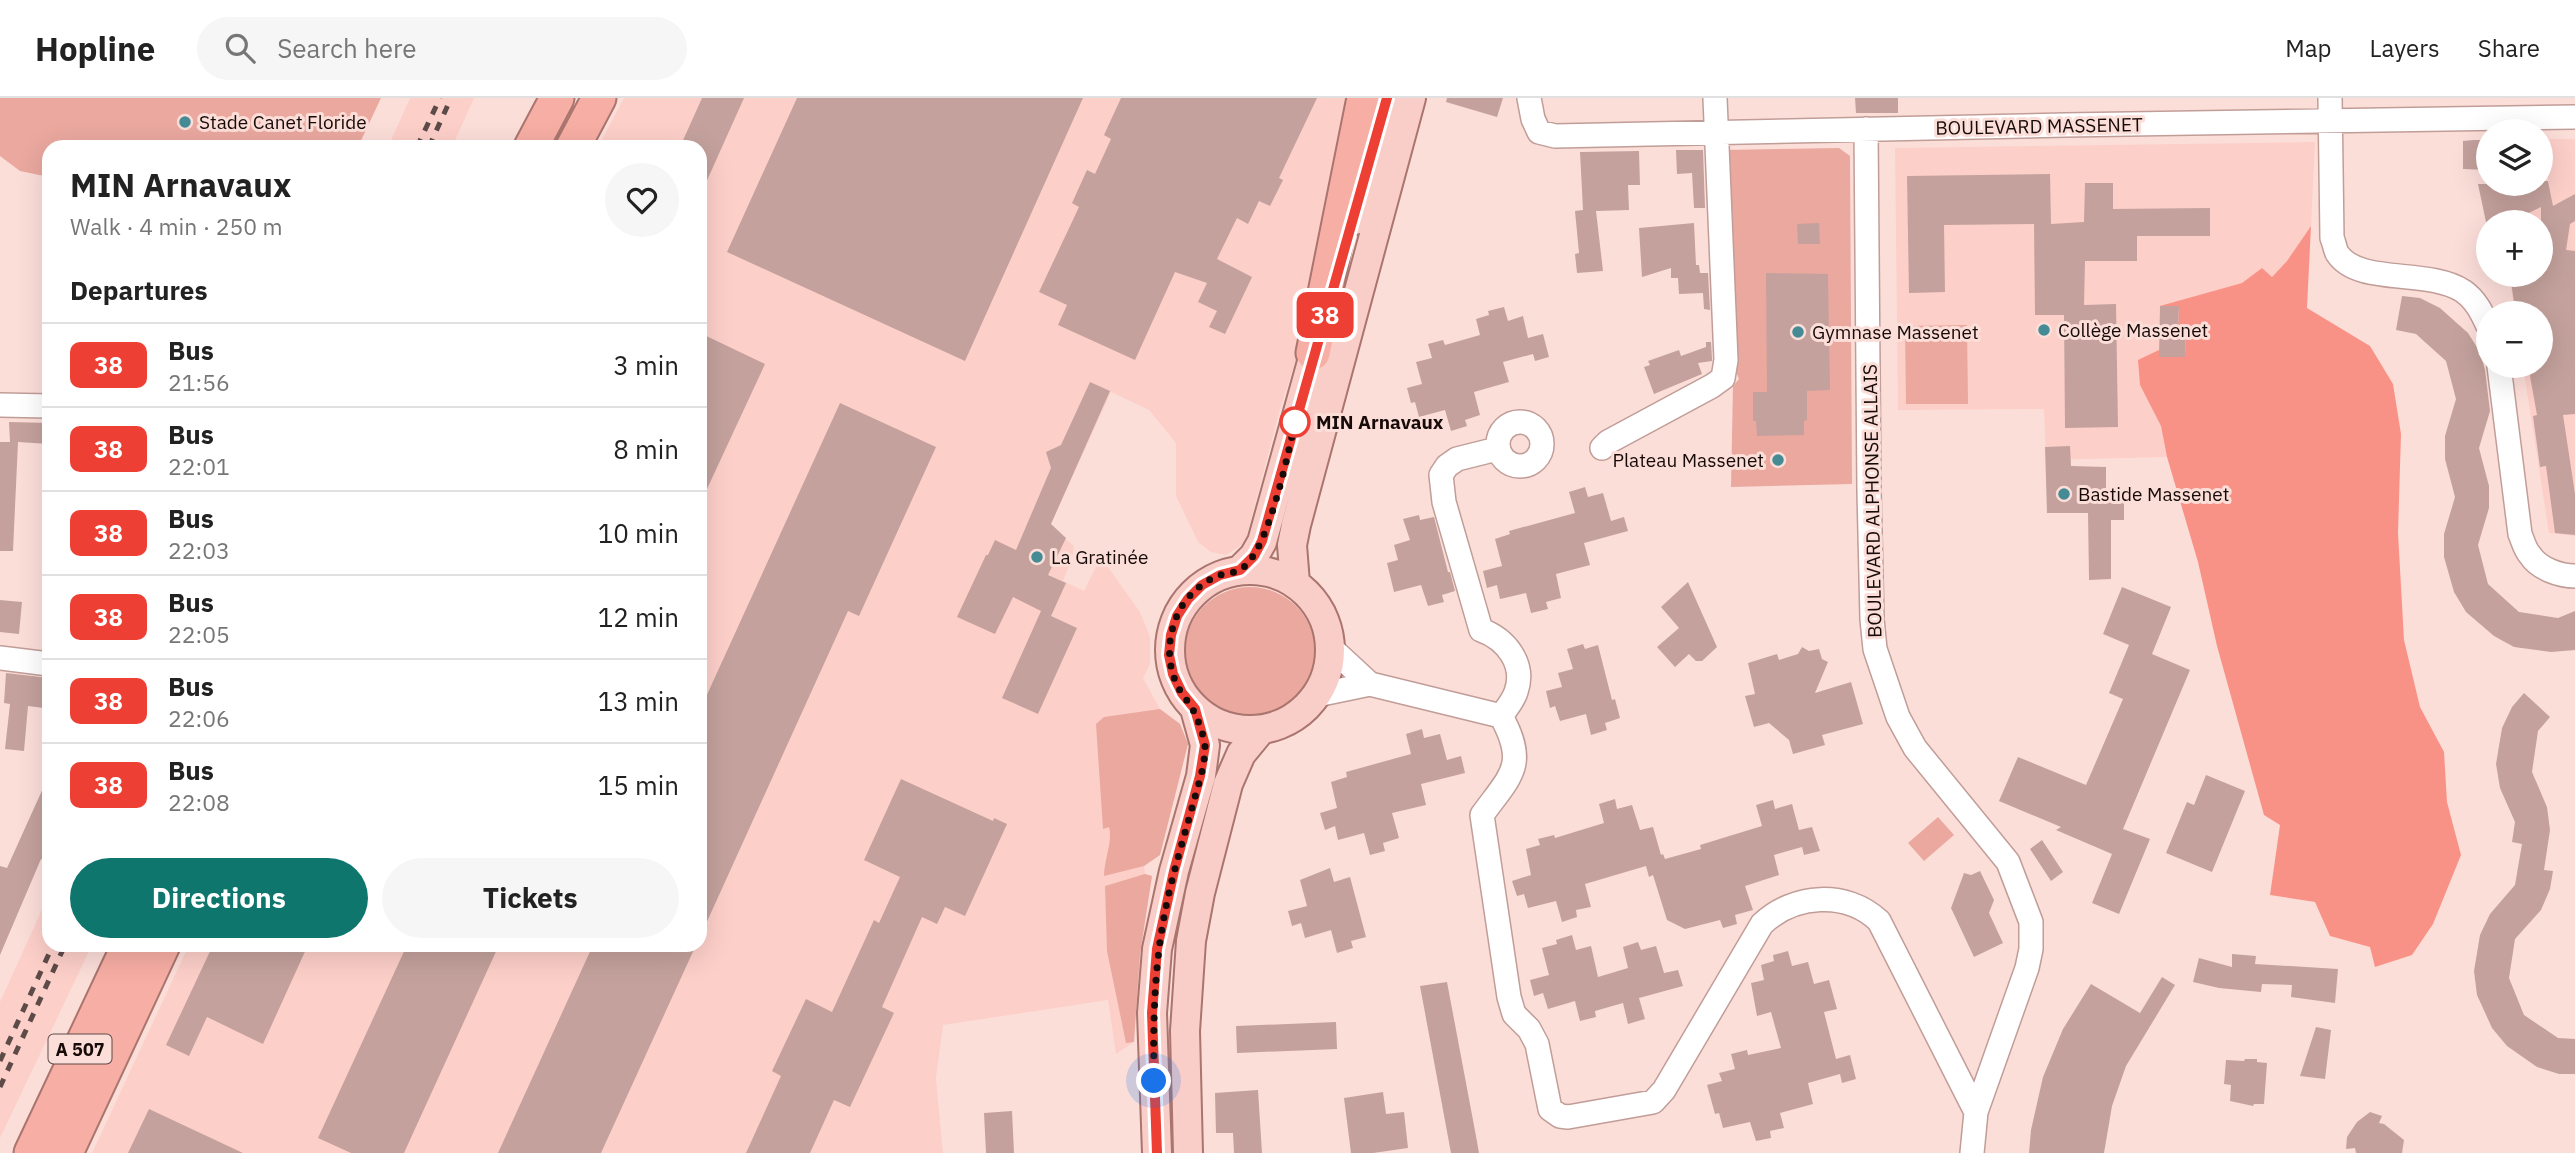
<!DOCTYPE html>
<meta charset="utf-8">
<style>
:root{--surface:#fff;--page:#f6f6f6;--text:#222;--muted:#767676;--line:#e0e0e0;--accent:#0f766e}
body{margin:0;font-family:"IBM Plex Sans",sans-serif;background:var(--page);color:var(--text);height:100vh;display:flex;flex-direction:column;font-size:26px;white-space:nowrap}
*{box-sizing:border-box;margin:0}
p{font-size:23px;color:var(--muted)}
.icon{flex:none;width:38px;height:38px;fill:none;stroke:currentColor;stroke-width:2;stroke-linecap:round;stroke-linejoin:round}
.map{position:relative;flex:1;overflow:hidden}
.sheet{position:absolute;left:42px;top:42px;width:665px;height:812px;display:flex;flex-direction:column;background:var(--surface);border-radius:21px;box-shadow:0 7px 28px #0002}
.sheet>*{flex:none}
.badge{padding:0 14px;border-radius:10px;font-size:24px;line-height:46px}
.buttons{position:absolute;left:2476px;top:21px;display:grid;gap:14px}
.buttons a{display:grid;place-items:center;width:77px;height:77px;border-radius:50%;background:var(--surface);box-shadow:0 7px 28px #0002;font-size:35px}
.you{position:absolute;width:35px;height:35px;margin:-18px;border:5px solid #fff;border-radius:50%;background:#1a73e8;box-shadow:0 0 0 10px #1a73e833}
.map>.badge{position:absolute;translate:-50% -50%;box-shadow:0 0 0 4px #fff}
h2{padding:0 28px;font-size:26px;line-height:63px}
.round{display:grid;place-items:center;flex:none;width:74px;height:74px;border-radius:37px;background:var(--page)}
.head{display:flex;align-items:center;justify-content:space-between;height:119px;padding:0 28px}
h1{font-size:33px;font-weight:800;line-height:52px}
.cta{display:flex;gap:14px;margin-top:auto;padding:14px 28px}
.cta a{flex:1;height:80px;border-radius:42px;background:var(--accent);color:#fff;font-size:28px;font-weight:800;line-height:80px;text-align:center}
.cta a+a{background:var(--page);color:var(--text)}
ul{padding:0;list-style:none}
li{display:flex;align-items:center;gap:21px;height:84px;padding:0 28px;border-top:2px solid var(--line)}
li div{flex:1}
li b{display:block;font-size:26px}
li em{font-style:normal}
li .badge{min-width:77px;font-weight:700;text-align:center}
header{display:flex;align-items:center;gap:42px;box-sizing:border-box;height:98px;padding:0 35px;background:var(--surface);border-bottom:2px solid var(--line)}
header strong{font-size:33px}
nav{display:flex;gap:38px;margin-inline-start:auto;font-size:24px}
.search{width:490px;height:63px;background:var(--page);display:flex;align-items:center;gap:18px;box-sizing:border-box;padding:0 24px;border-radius:38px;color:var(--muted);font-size:26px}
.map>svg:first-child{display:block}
.built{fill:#fdcfc9}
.green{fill:#eaa89f}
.forest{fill:#f99286}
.building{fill:#c4a19c}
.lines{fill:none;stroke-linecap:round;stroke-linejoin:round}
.minor-casing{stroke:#c19d98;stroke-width:26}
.major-casing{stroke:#a9756e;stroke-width:32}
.highway-casing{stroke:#a9756e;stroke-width:37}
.minor{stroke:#fff;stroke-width:23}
.major{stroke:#facec8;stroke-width:28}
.highway{stroke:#f7aea4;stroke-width:33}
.rail{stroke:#5d4b48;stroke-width:5;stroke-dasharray:9 9;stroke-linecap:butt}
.line-casing{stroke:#fff;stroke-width:16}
.line{stroke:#ee3f34;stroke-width:10}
.walk{stroke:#170b09;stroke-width:7;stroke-dasharray:0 12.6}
.poi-dot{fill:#458b95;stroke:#fcded9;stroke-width:2.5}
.stop-dot{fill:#fff;stroke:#ee3f34;stroke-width:3.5}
.labels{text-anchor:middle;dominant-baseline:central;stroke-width:6;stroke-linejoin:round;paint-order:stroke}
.shield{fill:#fcded9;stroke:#5c4a47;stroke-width:2}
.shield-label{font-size:18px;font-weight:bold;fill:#170b09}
.poi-label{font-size:19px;fill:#170b09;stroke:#fcded9;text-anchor:start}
.street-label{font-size:19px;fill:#170b09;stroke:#fcded9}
.stop-label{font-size:19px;font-weight:bold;fill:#170b09;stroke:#fcded9;text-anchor:start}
</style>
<header>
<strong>Hopline</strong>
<div class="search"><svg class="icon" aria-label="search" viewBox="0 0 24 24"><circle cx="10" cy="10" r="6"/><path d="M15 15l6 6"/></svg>Search here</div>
<nav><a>Map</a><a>Layers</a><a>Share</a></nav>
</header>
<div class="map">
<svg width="2575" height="1055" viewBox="0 0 2575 1055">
<rect width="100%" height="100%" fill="#fcded9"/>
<path class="built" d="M410 0H474L452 49H388Z
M624 0H1347L1297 259 1280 311 1246 441 1240 448 1226 457 1211 454 1198 444 1176 398V345L1149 312 1111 294 1050 428 1074 448 1072 461 1063 483 1084 493 1097 466 1105 465 1140 514 1150 539V566L1143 580 1160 611 1180 626 1188 646 1160 757 1144 768 1145 776 1152 778 1140 856 1134 944 1116 956 1108 902 943 927 936 980 943 1055H92L189 847H700V49H598Z
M2550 41H2575V438L2549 435 2523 268H2541V215H2515L2509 177H2541V124H2512L2552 103 2547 73Z
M2315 44 2311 128 2287 163 2272 179 2262 170 2242 185 2190 200 2191 264 2140 287 2161 328 2167 359 2046 362 2044 311 1898 312 1895 50Z
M49 796V847H92L0 1040V904Z"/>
<path class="green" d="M0 0H381L358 49H49V79L20 73 0 58Z
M1839 50 1850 58 1852 386 1731 389 1733 288 1739 281 1731 261 1722 52Z
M1967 227 1968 306H1906L1905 228Z
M1185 554a65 65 0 1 1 130 0a65 65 0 1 1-130 0Z
M1160 611 1180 626 1188 646 1160 757 1144 768 1104 778C1104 762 1113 743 1109 729L1103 731 1096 626 1104 619Z
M1938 719 1954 737 1924 763 1908 745Z
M1145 776 1152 778 1140 856 1134 944 1126 945 1107 853 1105 788Z"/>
<path class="forest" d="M2311 128 2307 210 2370 248 2393 286 2401 336 2398 435 2404 542 2420 609 2444 654 2447 704 2461 757 2433 826 2412 857 2375 869 2370 849 2330 838 2315 804 2270 797 2280 727 2264 717 2217 548 2198 464 2167 359 2161 328 2140 287 2138 262 2159 252 2160 259 2185 258 2186 234 2178 233 2179 208H2160L2242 185 2262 170 2272 179 2287 163Z"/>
<path class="building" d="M702 0H744L700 98V49H680Z
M797 0H1083L965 263 727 154Z
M1121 0H1317L1279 80 1283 82 1270 108 1259 103 1248 126 1237 120 1217 161 1252 179 1225 236 1209 229 1217 213 1198 204 1207 185 1175 174 1135 262 1058 227 1067 207 1039 194 1079 109 1072 105 1087 72 1095 76 1111 41 1104 37Z
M1447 0H1503L1497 19 1446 4Z
M1855 0H1898V15H1856Z
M2473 42H2488V72L2463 71V43Z
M1676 52H1703L1705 110H1694L1692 75 1677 76Z
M1639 53 1640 87H1628L1629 112 1596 113 1603 173 1577 175 1575 156 1579 155 1575 113 1583 112 1580 54Z
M2050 76 2051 126 2084 124 2085 85H2113V111L2210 110V138H2137V163H2085L2084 207 2116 206 2118 329 2065 330 2064 217H2035L2034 126 1944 127 1945 194 1909 195 1907 78Z
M2541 83H2548L2553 108 2575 96V123L2570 126 2566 152 2575 153V316L2563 317 2575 396V437L2555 435 2546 368 2540 369 2533 318 2537 317 2530 278 2531 268H2541V215H2520V210L2515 211 2510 177H2541V109L2510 124H2486L2478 86H2541Z
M1694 125 1696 167H1699L1700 175H1708L1710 212 1704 211 1703 195 1679 196 1678 180H1671V170L1642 179 1639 130Z
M1819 125 1820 146H1798L1797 126Z
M1766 175 1828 176 1830 292 1807 293V322L1804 323V337L1757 338 1756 323H1753V294H1767Z
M2402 198 2420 200 2440 210 2468 235 2480 254 2485 272 2490 313 2479 350 2489 388V410L2478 447 2488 486 2519 514 2558 520 2575 513V552L2551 554 2514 549 2494 538 2466 514 2454 494 2444 459V436L2455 399 2445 361V338L2456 301 2446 263 2416 236 2396 232Z
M2160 208H2179L2178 233H2186L2185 259H2159Z
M1504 209 1508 223 1523 218 1528 240 1543 236 1549 259 1535 263 1533 256 1503 264 1509 284 1474 294 1480 317 1465 322 1467 328 1451 333 1445 312 1419 319 1415 304 1411 305 1407 290 1422 286 1416 264 1432 260 1428 246 1443 242 1445 247 1480 237 1476 221 1489 217 1488 213Z
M700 235 765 266 700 406Z
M1706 244H1711L1712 261V263L1698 265 1702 276 1654 296 1644 269 1650 267 1648 263 1679 252 1681 258 1706 249Z
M1090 284 1110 293 1051 426 1066 440 1048 477 1066 485 1051 518 1077 530 1038 616 1002 600 1041 513 1045 515 1013 499 995 536 957 519 986 457H988L995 442 1016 452 1051 370 1046 354 1061 347Z
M840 305 936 349 859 518 848 513 700 839V612Z
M9 324 49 325V346L18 344 13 453H0V344H10Z
M2070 348 2071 368 2106 369V393L2124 391V422H2111V481L2089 482 2088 415H2047L2045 349Z
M1585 389 1588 399 1603 395 1611 423 1624 419 1628 433 1584 445 1590 467 1556 476 1561 500 1546 504 1548 511 1531 515 1526 495 1500 501 1497 487 1487 490 1483 473 1502 468 1495 441 1510 436 1509 433 1575 415 1569 394Z
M1419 417 1420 422 1434 419 1448 474H1450L1455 493 1442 497 1444 504 1428 508 1421 487 1394 494 1387 465 1398 462 1394 447 1410 442 1403 421Z
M1688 484 1717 549 1702 563H1696L1689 556 1675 569 1657 549 1679 530 1661 509Z
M2122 489 2171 509 2152 556 2190 572 2123 731 2150 741 2119 816 2092 805 2112 756 2056 732 2061 729 1999 703 2018 659 2086 687 2123 601 2109 595 2129 547 2103 536Z
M0 502 22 504 19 536 0 534Z
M1583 546 1585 551 1598 547 1612 602 1615 601 1620 620 1605 625 1607 632 1591 637 1586 616 1560 623 1555 608 1550 610 1546 593 1562 589 1558 575 1573 571 1567 551Z
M1802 549 1809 553 1819 551 1822 561 1828 564 1815 595 1851 584 1863 626 1822 637 1825 647 1793 656 1789 642 1769 625 1754 629 1745 598 1755 596 1748 565 1777 556 1779 562 1798 556Z
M6 575 49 580V606L44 605V610L28 608 24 653 5 651 10 606 4 605Z
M2524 595 2550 619 2538 633 2532 674 2547 709 2550 732 2544 772 2553 773 2550 791 2541 812 2515 841 2509 880 2524 917 2558 940 2575 941V976H2559L2537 969 2507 948 2492 930 2477 897 2474 873 2480 837 2490 816 2515 787 2522 746 2512 744 2515 724 2500 690 2496 666 2502 630 2512 609Z
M1422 631 1424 640 1440 636 1447 662 1461 658 1465 675 1421 686 1426 707 1392 715 1399 740 1383 745 1385 753 1370 757 1364 735 1338 742 1335 728 1325 732 1320 715 1337 710 1331 684 1347 679 1346 674 1411 656 1406 636Z
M2206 677 2245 693 2212 774 2166 755 2187 704 2194 707Z
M901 681 993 723 994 720 1007 726 965 818 945 809 937 826 922 819 882 909 894 915 850 1009 834 1002 810 1055H746L781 978 772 973 806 901 832 914 874 822 879 825 900 779 864 762Z
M44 688 43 725 49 727V753L45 763 41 761 0 857V768L7 770Z
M1615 701 1617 711 1632 707 1640 732 1653 729 1661 757 1663 756 1665 761 1701 751 1700 747 1762 728 1756 707 1773 702 1775 711 1792 706 1799 732 1812 729 1820 753 1804 757 1802 749 1774 757 1779 777 1745 788 1753 812 1735 817 1737 826 1723 830 1720 822 1685 831 1667 822 1653 777 1649 779 1646 768 1585 786 1591 809 1576 812 1577 819 1562 824 1556 803 1528 810 1524 796 1517 798 1512 783 1531 777 1526 751 1540 747 1538 741 1554 737 1555 740 1604 725 1599 706Z
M2042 742 2063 774 2051 783 2030 751Z
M1330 770 1334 784 1350 779 1366 839 1351 843 1353 850 1337 855 1331 832 1305 840 1301 825 1292 828 1288 813 1307 808 1300 782Z
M1980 773 1994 802 1989 815 2003 845 1974 859 1951 810 1964 775 1971 777Z
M1572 837 1576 852 1591 848 1598 879 1628 870 1623 849 1638 844 1641 852 1656 848 1664 875 1678 872 1683 888 1639 900 1645 921 1628 926 1623 905 1595 913 1596 919 1580 923 1575 903 1548 911 1543 895 1534 898 1530 882 1549 877 1542 850 1557 846 1556 842Z
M213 847H308L263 946 207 919 189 958 166 947Z
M407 847H499L404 1055H351L318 1040Z
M593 847H696L601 1055H498Z
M1788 853 1792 868 1808 864 1814 886 1829 882 1837 911 1824 914 1836 961 1850 957 1856 981 1842 985 1840 976 1808 985 1813 1006 1780 1015 1784 1030 1770 1033 1771 1040 1756 1043 1750 1024 1723 1030 1719 1015 1715 1016 1707 987 1722 983 1719 975 1735 971 1731 956 1747 952 1748 957 1781 950 1771 914 1757 918 1751 885 1764 882 1761 867 1774 863 1773 857Z
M2232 856 2256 858 2255 866 2338 871 2335 905 2291 899 2292 887 2262 886 2261 894 2219 890 2193 884 2199 860 2232 869Z
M2162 879 2175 887 2126 968 2112 1008 2104 1055H2029L2031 1032 2043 979 2063 931 2091 886 2140 915Z
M1447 884 1476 1038 1479 1055H1451L1420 888Z
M1336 924 1337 951 1237 955 1236 928Z
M2316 929 2331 932 2325 981 2300 978Z
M2245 961H2257V964L2267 965 2264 1006H2254L2253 1008 2230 1003 2231 987 2224 986 2226 962 2244 963Z
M1258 992 1262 1055H1234L1233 1035H1216L1215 995Z
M1383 994 1386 1016 1404 1014 1408 1050 1373 1055H1351L1344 1000Z
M149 1011 243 1055H128Z
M1012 1013 1014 1055H986L984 1015Z
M2370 1014 2382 1018 2379 1025 2384 1026 2404 1042 2402 1055H2356L2355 1050 2346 1051 2347 1039 2357 1024Z"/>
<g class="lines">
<defs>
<path id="minor" d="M1529 0 1533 21 1539 34 1555 38 2065 27 2575 19
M2330 0 2332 140C2334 144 2335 151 2337 155 2358 188 2428 170 2463 193 2476 202 2482 215 2488 228
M1866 31 1869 393 1872 521 1875 551 1898 619 1915 650 2008 764 2031 824V851L2027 870 1976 1014 1972 1055
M2499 268 2520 436C2523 443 2525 452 2530 457 2539 471 2560 478 2575 478
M0 307 49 308
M1498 346a22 22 0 1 1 44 0a22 22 0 1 1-44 0Z
M1602 350 1608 344 1712 288 1723 280 1726 262 1715 0
M1497 351 1457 361 1447 368 1441 377 1444 404 1481 532C1506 541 1526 566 1516 594 1513 603 1506 611 1501 618
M1330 549 1370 586
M0 560 49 566
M1317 597 1370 586 1501 618C1528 667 1511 677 1482 717L1509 899 1514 916 1529 931 1537 946 1550 1011 1560 1018 1568 1019 1653 1004 1664 992 1762 826C1794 796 1846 792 1879 823L1976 1014"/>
<path id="major" d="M1354 122 1387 0
M1170 552a80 80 0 1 1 160 0a80 80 0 1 1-160 0Z
M1240 472 1254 458 1262 444 1320 235
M1295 485 1292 447 1296 427 1411 0
M1157 1055 1152 915 1157 851 1174 773 1201 678 1205 647 1195 611
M1188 1055 1185 933 1191 843 1200 795 1228 686 1241 656 1260 633"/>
<path id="highway" d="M531 49 557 0
M573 49 599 0
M1313 255 1364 0
M31 1055 129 847
M66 1055 163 847"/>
</defs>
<use href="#minor" class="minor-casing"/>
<use href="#major" class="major-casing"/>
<use href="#highway" class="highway-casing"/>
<use href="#minor" class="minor"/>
<use href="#major" class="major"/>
<use href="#highway" class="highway"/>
<path class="rail" d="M417 49 440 0
M429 49 451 0
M0 963 53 847
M0 989 65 847"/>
</g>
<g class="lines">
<defs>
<path id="line" d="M1157 1055 1152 915 1157 851 1174 773 1200 678 1205 647 1195 611 1182 595 1173 576 1169 557 1171 537 1177 518 1188 501 1202 487 1220 477 1240 472 1254 458 1262 443 1387 0"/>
</defs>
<use href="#line" class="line-casing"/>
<use href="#line" class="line"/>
<path class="walk" d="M1154 983C1153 922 1154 864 1167 804 1174 771 1184 739 1193 706 1198 688 1205 668 1205 649 1205 642 1202 635 1200 629 1196 615 1191 608 1183 597 1167 574 1166 545 1176 520 1183 501 1201 484 1220 477 1227 475 1235 475 1241 471 1268 455 1288 356 1295 324"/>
</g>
<g class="poi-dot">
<circle cx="185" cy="24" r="7"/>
<circle cx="2044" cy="232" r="7"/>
<circle cx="1798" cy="234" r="7"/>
<circle cx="1778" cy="362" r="7"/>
<circle cx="2064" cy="396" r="7"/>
<circle cx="1037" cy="459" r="7"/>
</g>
<circle class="stop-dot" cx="1295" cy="324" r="14"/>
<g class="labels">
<rect class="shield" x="48.5" y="936.5" width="63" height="29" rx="5"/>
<g class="shield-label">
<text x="80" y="951">A 507</text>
</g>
<g class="poi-label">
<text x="199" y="24">Stade Canet Floride</text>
<text x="2058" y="232">Collège Massenet</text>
<text x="1812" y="234">Gymnase Massenet</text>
<text x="1764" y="362" text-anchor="end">Plateau Massenet</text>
<text x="2078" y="396">Bastide Massenet</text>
<text x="1051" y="459">La Gratinée</text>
</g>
<g class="street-label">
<text transform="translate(2039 28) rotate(-1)">BOULEVARD MASSENET</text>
<text transform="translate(1872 403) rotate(-91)">BOULEVARD ALPHONSE ALLAIS</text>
</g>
<g class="stop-label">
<text x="1316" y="324">MIN Arnavaux</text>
</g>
</g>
</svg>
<div class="buttons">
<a><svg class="icon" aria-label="layers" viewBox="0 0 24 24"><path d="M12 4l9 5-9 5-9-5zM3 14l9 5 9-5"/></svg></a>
<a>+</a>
<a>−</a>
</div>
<div class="you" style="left:1154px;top:983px"></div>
<b class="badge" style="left:1325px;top:217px;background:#ee3f34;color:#fff">38</b>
<section class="sheet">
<div class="head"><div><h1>MIN Arnavaux</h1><p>Walk · 4 min · 250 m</p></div><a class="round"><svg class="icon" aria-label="heart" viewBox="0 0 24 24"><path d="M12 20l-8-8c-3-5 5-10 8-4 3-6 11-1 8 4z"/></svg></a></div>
<h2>Departures</h2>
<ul>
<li><span class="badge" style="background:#ee3f34;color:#fff">38</span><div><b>Bus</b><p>21:56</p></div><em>3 min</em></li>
<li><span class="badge" style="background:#ee3f34;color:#fff">38</span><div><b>Bus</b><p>22:01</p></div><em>8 min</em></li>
<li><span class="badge" style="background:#ee3f34;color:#fff">38</span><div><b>Bus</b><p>22:03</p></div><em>10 min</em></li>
<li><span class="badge" style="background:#ee3f34;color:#fff">38</span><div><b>Bus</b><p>22:05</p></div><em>12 min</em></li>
<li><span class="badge" style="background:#ee3f34;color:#fff">38</span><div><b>Bus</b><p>22:06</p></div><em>13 min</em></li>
<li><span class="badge" style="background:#ee3f34;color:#fff">38</span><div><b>Bus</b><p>22:08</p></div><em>15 min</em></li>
</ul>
<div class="cta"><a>Directions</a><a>Tickets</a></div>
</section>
</div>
